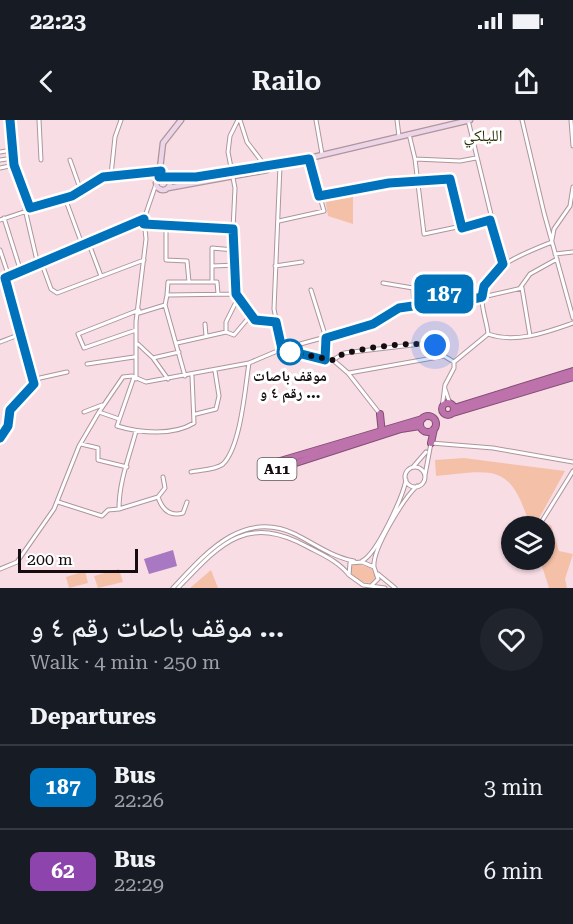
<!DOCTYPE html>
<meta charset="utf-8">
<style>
:root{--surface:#171b24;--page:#20242c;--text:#f1f3f6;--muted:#9ea1a6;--line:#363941}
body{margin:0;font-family:"Roboto Serif","Noto Naskh Arabic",serif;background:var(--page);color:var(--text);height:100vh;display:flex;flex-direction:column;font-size:22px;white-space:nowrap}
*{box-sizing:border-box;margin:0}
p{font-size:20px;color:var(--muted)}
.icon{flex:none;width:33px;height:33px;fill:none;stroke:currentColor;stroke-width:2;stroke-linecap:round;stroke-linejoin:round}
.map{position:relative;height:468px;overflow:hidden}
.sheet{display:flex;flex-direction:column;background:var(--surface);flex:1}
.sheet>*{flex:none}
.badge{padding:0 12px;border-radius:9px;font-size:21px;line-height:39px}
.fabs{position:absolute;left:501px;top:396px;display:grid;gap:12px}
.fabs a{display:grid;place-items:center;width:54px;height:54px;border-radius:50%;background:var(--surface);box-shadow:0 2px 4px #0004;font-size:30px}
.scale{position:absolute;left:18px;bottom:15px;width:120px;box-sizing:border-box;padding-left:6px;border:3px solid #140c0e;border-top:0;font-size:16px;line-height:21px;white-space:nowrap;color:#140c0e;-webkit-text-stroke:4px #fff;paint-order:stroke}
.you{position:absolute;width:30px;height:30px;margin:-15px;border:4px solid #fff;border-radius:50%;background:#1a73e8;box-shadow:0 0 0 9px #1a73e833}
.map>.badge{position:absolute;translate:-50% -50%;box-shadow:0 0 0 3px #fff}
h2{padding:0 30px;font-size:22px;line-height:54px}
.round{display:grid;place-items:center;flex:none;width:63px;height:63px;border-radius:32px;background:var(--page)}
.overview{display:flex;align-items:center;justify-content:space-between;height:102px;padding:0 30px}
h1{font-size:28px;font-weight:600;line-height:45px}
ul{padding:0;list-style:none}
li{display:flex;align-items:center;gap:18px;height:84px;padding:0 30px;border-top:2px solid var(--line)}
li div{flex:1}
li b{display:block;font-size:22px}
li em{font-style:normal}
li .badge{min-width:66px;font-weight:700;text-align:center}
.status{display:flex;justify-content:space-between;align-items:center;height:42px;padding:0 30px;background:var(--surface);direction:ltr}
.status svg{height:16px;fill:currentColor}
header{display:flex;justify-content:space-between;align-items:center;height:78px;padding:0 30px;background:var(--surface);font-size:27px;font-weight:600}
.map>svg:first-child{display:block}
.green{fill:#f5c0a8}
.water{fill:#a878c3}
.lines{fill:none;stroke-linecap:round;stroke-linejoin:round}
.street-casing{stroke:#ae959c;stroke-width:5}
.secondary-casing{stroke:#ae959c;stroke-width:7}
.highway-casing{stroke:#824e74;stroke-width:8}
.street{stroke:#fff;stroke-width:3}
.secondary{stroke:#ebd5e6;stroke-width:4.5}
.highway{stroke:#bd72ab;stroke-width:6}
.line-casing{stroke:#fff;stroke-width:14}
.line{stroke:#0072bc;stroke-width:9}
.walk{stroke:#140c0e;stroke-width:6;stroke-dasharray:0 10.8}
.stop-dot{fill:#fff;stroke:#0072bc;stroke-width:3}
.labels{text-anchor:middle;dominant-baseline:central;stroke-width:6;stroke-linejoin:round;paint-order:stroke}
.shield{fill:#fff;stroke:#5a5556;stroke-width:1.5}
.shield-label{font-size:14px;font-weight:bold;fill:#140c0e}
.stop-label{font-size:15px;font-weight:bold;fill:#140c0e;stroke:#fff}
.neighbourhood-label{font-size:16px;fill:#282c03;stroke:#fff}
</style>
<div class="status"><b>22:23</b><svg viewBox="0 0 49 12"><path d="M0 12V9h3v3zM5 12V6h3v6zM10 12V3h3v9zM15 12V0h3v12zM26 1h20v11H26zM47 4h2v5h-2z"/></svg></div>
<header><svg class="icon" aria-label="back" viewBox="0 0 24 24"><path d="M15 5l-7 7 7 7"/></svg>Railo<svg class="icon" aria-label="share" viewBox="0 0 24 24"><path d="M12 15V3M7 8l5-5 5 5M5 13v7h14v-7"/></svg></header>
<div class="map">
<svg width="573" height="468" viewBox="0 0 573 468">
<rect width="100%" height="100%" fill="#f8dde5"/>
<path class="green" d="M353 73V104L328 96 325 78Z
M464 338 565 351 536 404 551 405 559 431 573 434 565 459 567 468H549L540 440H544V406H530C510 343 496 350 436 356L435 340Z
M354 443 371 448 377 459 373 463C363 463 353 460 350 450Z
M119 449 123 462 98 468 94 456Z
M211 450 218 468H190Z
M85 451 88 463 69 468 66 457Z"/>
<path class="water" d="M173 430 177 446 149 454 144 439Z"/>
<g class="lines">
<defs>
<path id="street" d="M10 0 14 45 30 88
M39 0 41 40
M238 0 230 16 228 32 235 68 233 109 236 174 255 199 276 202
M240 0 247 22 266 47
M316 0 322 34
M397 0 399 16
M468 0 503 144
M522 0 544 93 573 198
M571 0 573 26
M409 14 415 39 424 114 490 100
M0 32 12 30
M415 39 460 41 476 38
M0 40 13 38
M70 40 81 71
M280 46 274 189 282 229
M0 48 14 45
M111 55 115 17 121 0
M319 76 389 63 447 59H450L462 108
M65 78 83 127
M25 89 38 145
M4 98 21 152
M0 100 72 76 103 57 159 52
M279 101 324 91 309 39
M145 104 233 109
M166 105V140L187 141 189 162
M552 120 554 109 570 86 573 67
M89 124 101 156
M0 130 9 157
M555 134 573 132
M42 144 51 169 57 173 144 140
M212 146 237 145
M275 146 302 142
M5 159 34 264
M0 160 144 99
M212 161V128L234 130
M383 163 413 168 414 187
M520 168 530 154 557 139
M311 170 326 218 325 240
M167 175 168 162H217L218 174
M139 193 165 185
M205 204 206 216
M136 210 84 228 78 214 139 190
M226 212V202L238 178
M488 214C516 224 547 212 573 203
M0 222 21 214
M177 223 226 212 234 215 251 195
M138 224 153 238 168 259
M282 229 333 240 348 253 380 294
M153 238 179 232
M333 240 344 233 429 223 438 227 444 236
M87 244 134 237
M349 253 444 236 454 242
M185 256 165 185 167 175 236 174
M134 257 117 306C140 313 173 316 194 303L192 256
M136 259V202L146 119 144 99 156 64
M445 269 450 284
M442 288 445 265 454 248V242L488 214C487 201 480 186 482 172 485 147 532 130 552 122
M84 292 102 285
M99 292 119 299
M196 294 216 289 219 276 215 251
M136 311C129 338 119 361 119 389L158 377 165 368 163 357
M0 318 8 306 10 290 34 264 40 258 67 252
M81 324 98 328V340L127 347
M413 347 426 332
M405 357a10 10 0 1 1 20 0a10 10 0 1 1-20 0Z
M191 352C200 350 216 350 223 344 241 326 245 268 249 243
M425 355 431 323 493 328 573 342
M158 377C162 389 169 397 183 393L187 382
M58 382 102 396 108 390 119 389
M542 401 573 351
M362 441C377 434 403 376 406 360
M374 447C372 429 404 378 417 366
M0 449 17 442 54 389 79 326 99 292 123 257 132 256 146 262 249 243 282 229 373 204 399 188 430 185 445 173 456 172 470 180 522 168 530 216
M378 454 395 468
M372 465 378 459 374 447 362 442 350 443 349 455 363 465 385 468
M173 468C205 434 242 389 295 414 315 424 332 437 354 441
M178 468C220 424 246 393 308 427 323 435 338 441 349 455"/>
<path id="secondary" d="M156 63a7 7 0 1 1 14 0a7 7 0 1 1-14 0Z
M159 57 163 23 181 0
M168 59 280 45 470 0
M168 68 267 50 271 47"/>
<path id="highway" d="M442 289a6 6 0 1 1 12 0a6 6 0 1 1-12 0Z
M454 288 573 251
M453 293 573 257
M380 294 382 314
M420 304a8 8 0 1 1 16 0a8 8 0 1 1-16 0Z
M420 306 401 309 271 351 267 349 270 344 422 299
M431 323 434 309"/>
</defs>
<use href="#street" class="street-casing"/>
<use href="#secondary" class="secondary-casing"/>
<use href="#highway" class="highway-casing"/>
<use href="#street" class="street"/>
<use href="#secondary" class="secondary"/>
<use href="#highway" class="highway"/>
</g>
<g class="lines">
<defs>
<path id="line" d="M0 318 8 306 10 290 34 264 5 158 144 99V104L233 109 236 174 255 200 276 202 282 229 325 240 326 218 373 204 399 188 434 183 445 173 456 172 469 180 482 177 484 166 503 144 490 100 462 108 450 59 389 63 319 76 309 39 196 57H159L161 51 103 57 72 76 30 88 14 45 10 0"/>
</defs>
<use href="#line" class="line-casing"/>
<use href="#line" class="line"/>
<path class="walk" d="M290 232 333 240C342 228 419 221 435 225"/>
</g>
<circle class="stop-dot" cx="290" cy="232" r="12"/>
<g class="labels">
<rect class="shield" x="257.5" y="338" width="39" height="22" rx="4.5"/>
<g class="shield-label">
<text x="277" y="349">A11</text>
</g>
<g class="stop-label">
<text x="290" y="256">موقف باصات<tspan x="290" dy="17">رقم ٤ و ...</tspan></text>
</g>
<g class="neighbourhood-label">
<text x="483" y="15">الليلكي</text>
</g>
</g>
</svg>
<div class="fabs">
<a><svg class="icon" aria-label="layers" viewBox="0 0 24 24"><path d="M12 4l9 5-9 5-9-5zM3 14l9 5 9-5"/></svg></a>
</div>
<div class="scale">200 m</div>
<div class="you" style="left:435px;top:225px"></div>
<b class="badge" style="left:444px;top:174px;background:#0072bc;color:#fff">187</b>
</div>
<section class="sheet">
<div class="overview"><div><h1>موقف باصات رقم ٤ و ...</h1><p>Walk · 4 min · 250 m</p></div><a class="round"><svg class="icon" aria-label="heart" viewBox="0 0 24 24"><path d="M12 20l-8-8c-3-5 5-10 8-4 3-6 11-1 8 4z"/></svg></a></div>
<h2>Departures</h2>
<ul>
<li><span class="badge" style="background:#0072bc;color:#fff">187</span><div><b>Bus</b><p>22:26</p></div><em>3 min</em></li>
<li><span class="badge" style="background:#8e44ad;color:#fff">62</span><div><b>Bus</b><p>22:29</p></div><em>6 min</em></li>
</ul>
</section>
